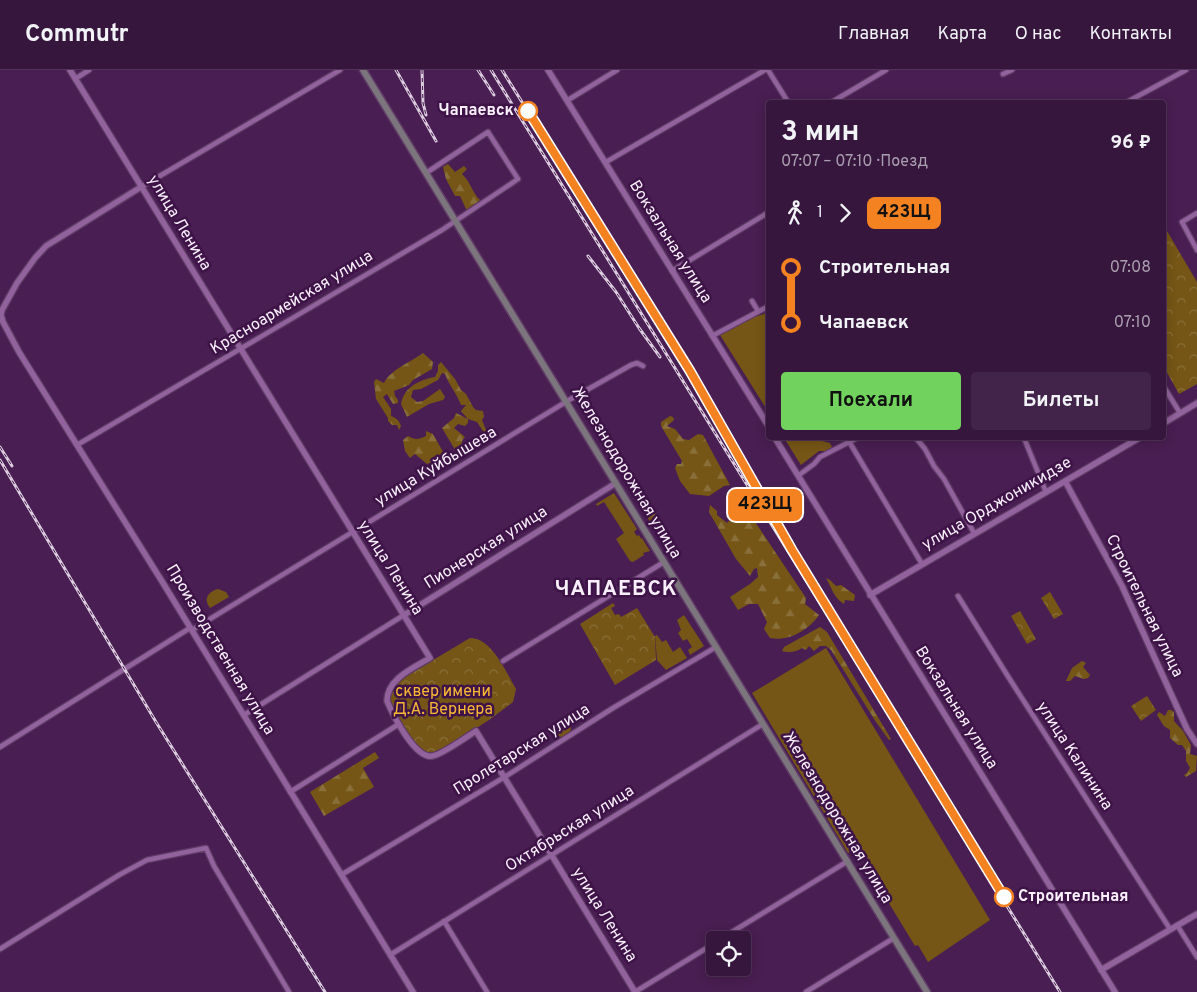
<!DOCTYPE html>
<html lang="ru">
<meta charset="utf-8">
<style>
:root{--surface:#37163e;--page:#422349;--text:#f1f3f6;--muted:#aa9fb0;--line:#513558;--accent:#71d35e}
body{margin:0;font-family:Overpass,sans-serif;background:var(--page);color:var(--text);height:100vh;display:flex;flex-direction:column;font-size:19px;white-space:nowrap}
*{box-sizing:border-box;margin:0}
p{font-size:16px;color:var(--muted)}
.icon{flex:none;width:28px;height:28px;fill:none;stroke:currentColor;stroke-width:2;stroke-linecap:round;stroke-linejoin:round}
.map{position:relative;flex:1;overflow:hidden}
.details{position:absolute;left:766px;top:30px;width:400px;height:340px;display:flex;flex-direction:column;background:var(--surface);border-radius:5px;box-shadow:0 2px 12px #0003,0 0 0 1px var(--line)}
.details>*{flex:none}
.badge{padding:0 10px;border-radius:8px;font-size:18px;line-height:32px}
.controls{position:absolute;left:706px;top:861px;display:grid;gap:10px}
.controls a{display:grid;place-items:center;width:45px;height:45px;border-radius:5px;background:var(--surface);box-shadow:0 2px 12px #0003,0 0 0 1px var(--line);font-size:25px}
.map>.badge{position:absolute;translate:-50% -50%;box-shadow:0 0 0 2px #fff}
.legs{display:flex;align-items:center;gap:8px;height:55px;padding:0 15px;font-size:16px}
.legs p{margin-inline-start:auto}
.headline{display:flex;align-items:center;justify-content:space-between;height:85px;padding:0 15px}
h1{font-size:28px;font-weight:700;line-height:38px}
.cta{display:flex;gap:10px;margin-top:auto;padding:10px 15px}
.cta a{flex:1;height:58px;border-radius:5px;background:var(--accent);color:#111;font-size:20px;font-weight:700;line-height:58px;text-align:center}
.cta a+a{background:var(--page);color:var(--text)}
ul{padding:0 15px;list-style:none}
li{display:flex;align-items:center;gap:18px;height:55px;font-size:19px}
li i{display:grid;place-items:center;width:8px;height:100%;margin:0 6px;background:currentColor}
li i::after{content:'';width:12px;height:12px;margin:-6px;border:4px solid;border-radius:50%;background:var(--surface)}
li p{margin-inline-start:auto}
li:first-child i{background:linear-gradient(#0000 50%,currentColor 0)}
li:last-child i{background:linear-gradient(currentColor 50%,#0000 0)}
header{display:flex;align-items:center;gap:30px;box-sizing:border-box;height:70px;padding:0 25px;background:var(--surface);border-bottom:1px solid var(--line)}
header strong{font-size:24px}
nav{display:flex;gap:28px;margin-inline-start:auto;font-size:18px}
.map>svg:first-child{display:block}
.green{fill:#755616}
.forest{fill:url(#forest-firs)}
.park{fill:url(#park-crowns)}
.lines{fill:none;stroke-linecap:round;stroke-linejoin:round}
.minor-casing{stroke:#5f3b66;stroke-width:7}
.tertiary-casing{stroke:#5f3b66;stroke-width:8}
.secondary-casing{stroke:#5f3b66;stroke-width:9}
.minor{stroke:#91629b;stroke-width:4.5}
.tertiary{stroke:#91629b;stroke-width:5.5}
.secondary{stroke:#7c757d;stroke-width:6}
.rail-casing{stroke:#ddcde0;stroke-width:3}
.rail{stroke:#3e1347;stroke-width:1;stroke-dasharray:4;stroke-linecap:butt}
.line-1-casing{stroke:#fff;stroke-width:11}
.line-1{stroke:#f58220;stroke-width:8}
.stop-1-dot{fill:#fff;stroke:#f58220;stroke-width:2.5}
.labels{text-anchor:middle;dominant-baseline:central;stroke-width:5;stroke-linejoin:round;paint-order:stroke}
.stop-label{font-size:16px;font-weight:bold;fill:#f9effb;stroke:#3e1347;text-anchor:end}
.street-label{font-size:16px;fill:#f9effb;stroke:#3e1347}
.park-label{font-size:16px;fill:#f9b934;stroke:#3e1347}
.district-label{font-size:21px;font-weight:bold;letter-spacing:1px;fill:#f9effb;stroke:#3e1347}
</style>
<header>
<strong>Commutr</strong>
<nav><a>Главная</a><a>Карта</a><a>О нас</a><a>Контакты</a></nav>
</header>
<div class="map">
<svg width="1197" height="922" viewBox="0 0 1197 922">
<defs>
<pattern id="forest-firs" width="22" height="20" patternUnits="userSpaceOnUse" patternTransform="scale(1.25)"><rect width="22" height="20" fill="#755616"/><path d="M5 1l3.5 6h-7zM16 11l3.5 6h-7z" fill="#896f39"/></pattern>
<pattern id="park-crowns" width="20" height="18" patternUnits="userSpaceOnUse" patternTransform="scale(1.25)"><rect width="20" height="18" fill="#755616"/><path d="M2 6a3 3 0 1 1 6 0M12 15a3 3 0 1 1 6 0" fill="none" stroke="#896f39"/></pattern>
</defs>
<rect width="100%" height="100%" fill="#491e52"/>
<path class="green" d="M767 243 769 247V343L720 265 751 248Z
M784 368H828L822 371 830 373 832 377 827 381H819L801 395Z
M614 423 637 459 634 462 637 466 639 465 641 469 642 468 650 481 643 483 644 485 633 492 630 491 616 469 624 463 604 432 597 436 596 434Z
M218 519 226 522 229 527 210 538C203 529 208 522 218 519Z
M684 545 704 576 690 585 688 580 692 577 687 569 683 571 678 563 681 560 677 550Z
M657 565 662 572 666 570 673 582 680 577 687 588 666 600 657 590 655 566Z
M826 578 990 850 928 892 918 875 915 876 873 807 877 804 860 776 848 783 752 623Z
M553 658a9 9 0 1 1 18 0a9 9 0 1 1-18 0Z"/>
<path class="forest" d="M448 94 455 102 464 96 467 99 462 104C471 112 472 123 480 130L469 140 466 139 460 126H455L446 109 443 97Z
M423 283 433 292 432 299 413 310 409 315 394 321 395 326 398 330V333L393 334 387 324 383 327 391 339V346C396 348 399 350 401 356L399 360 397 355H392L388 351V348L376 329 374 312 376 309 384 313C391 299 411 292 423 283Z
M441 292 455 309 461 320 466 324 473 337 476 340 483 341 484 347 482 350 488 365 485 364 477 352 468 349V353L465 356 458 354 454 358 465 367C461 371 461 374 463 379L457 383 442 358 454 348 456 343 468 349 461 341 466 335H461C457 324 449 315 445 304L442 303 438 310 421 319 413 320 411 327 417 332 423 331 440 319 445 327 443 330 429 334 407 347 401 334C404 317 419 310 435 307L438 301V295Z
M670 346 673 347 674 350 667 356 675 359 683 369 689 370 698 364 703 365 730 415 724 416 709 426 690 424 680 411 675 398 677 394H681L682 391 661 356V352Z
M426 361 433 364 447 389 445 393 439 389 427 394 415 384 410 388 405 381 403 370 408 366C415 370 418 370 426 366Z
M641 419 678 480 670 484 633 424Z
M710 435 717 441V445L727 453 735 445 737 446 747 440 806 528 805 534 819 545C809 560 788 572 770 568L764 559 767 552 758 534H749L738 540 730 527 750 514 758 507 757 498 754 499 750 506 736 489 709 442Z
M826 508 830 510 836 516 841 515 855 525 854 531 845 530 844 534C833 527 832 518 826 508Z
M820 557 827 562 891 669 889 670 876 652 831 580 826 576H820L814 581 809 576 806 580 802 578C797 582 788 583 782 581L784 577Z
M1082 591 1086 593 1083 597 1090 605 1088 608 1084 609 1075 606 1070 611H1066L1072 598Z
M1168 640H1171L1174 642V651L1183 661 1191 675 1190 684 1197 686 1196 701 1186 707 1184 705 1187 703 1190 698 1186 691V681L1182 675H1178L1170 668V660L1164 656 1157 645 1159 642 1165 646Z
M375 682 379 688 363 698 374 717 324 746 310 722Z"/>
<path class="park" d="M1164 156 1197 212V314L1179 324 1164 297Z
M1050 522 1063 544 1054 549 1041 528Z
M613 533 615 536 611 538 615 545 619 544 621 547 637 538 655 567 656 590 615 615 580 554Z
M1020 541 1036 569 1027 574 1011 546Z
M470 568C492 568 506 602 516 619L513 632 489 650 437 683 423 682C413 672 388 639 390 625 390 620 395 616 398 611Z
M1147 626 1156 640 1141 651 1131 636Z"/>
<g class="lines">
<defs>
<path id="minor" d="M768 0 788 32
M1003 4 1012 0
M75 9 89 0
M568 30 617 0
M832 32 886 0
M1127 32 1186 0
M606 92 765 0
M141 117 340 0
M1197 143 1182 152 1197 180
M672 201 769 142
M752 231 758 241
M712 266 769 236
M1164 317 1180 343
M847 368 922 494
M916 368 925 379 934 396 944 409 974 463
M1024 368 1046 422
M77 375 442 160 518 109 488 62 426 103
M799 405 814 394 820 387 857 368
M958 526 1009 608 1170 859
M192 560 569 330 631 295 637 293 643 296
M503 591 664 492
M244 645 404 545
M0 677 190 558
M290 722 399 654
M341 805 503 708 613 638 716 577
M444 851 487 922
M1177 855 1197 887
M719 870 848 791
M0 879 119 805 147 790 206 778 214 796 289 922
M390 885 763 654
M635 922 715 873
M806 922 894 868"/>
<path id="tertiary" d="M70 0 430 588C413 598 387 609 387 631 393 645 415 689 432 686 442 685 466 667 476 661L635 922
M548 0 769 357
M141 117 46 176 35 188 17 213 2 240 1 245 3 252 19 282 163 513 413 922
M1164 353 1197 333
M775 368 1115 922
M1065 411 1122 516 1187 659 1197 674
M870 525 1139 368
M404 545 616 413
M1101 900 1197 844"/>
<path id="secondary" d="M363 0 927 922"/>
</defs>
<use href="#minor" class="minor-casing"/>
<use href="#tertiary" class="tertiary-casing"/>
<use href="#secondary" class="secondary-casing"/>
<use href="#minor" class="minor"/>
<use href="#tertiary" class="tertiary"/>
<use href="#secondary" class="secondary"/>
<defs>
<path id="rail" d="M396 0 436 71
M422 0 423 33 426 45
M478 0 494 25
M491 0 1060 922
M502 0 690 301 741 392
M588 186 616 222 639 258 660 287
M0 377 12 396
M0 390 156 652 325 922
M769 436 792 472"/>
</defs>
<use href="#rail" class="rail-casing"/>
<use href="#rail" class="rail"/>
</g>
<g class="lines">
<defs>
<path id="line-1" d="M528 41 690 301 792 480 1004 827"/>
</defs>
<use href="#line-1" class="line-1-casing"/>
<use href="#line-1" class="line-1"/>
</g>
<g class="stop-1-dot">
<circle cx="528" cy="41" r="9"/>
<circle cx="1004" cy="827" r="9"/>
</g>
<g class="labels">
<g class="stop-label">
<text x="514" y="41">Чапаевск</text>
<text x="1018" y="827" text-anchor="start">Строительная</text>
</g>
<g class="street-label">
<text transform="translate(179 153) rotate(59)">улица Ленина</text>
<text transform="translate(670 172) rotate(58)">Вокзальная улица</text>
<text transform="translate(292 233) rotate(-31)">Красноармейская улица</text>
<text transform="translate(436 397) rotate(-31)">улица Куйбышева</text>
<text transform="translate(626 403) rotate(59)">Железнодорожная улица</text>
<text transform="translate(997 434) rotate(-30)">улица Орджоникидзе</text>
<text transform="translate(486 478) rotate(-32)">Пионерская улица</text>
<text transform="translate(390 498) rotate(58)">улица Ленина</text>
<text transform="translate(1144 536) rotate(64)">Строительная улица</text>
<text transform="translate(220 580) rotate(59)">Производственная улица</text>
<text transform="translate(956 638) rotate(58)">Вокзальная улица</text>
<text transform="translate(522 680) rotate(-32)">Пролетарская улица</text>
<text transform="translate(1074 686) rotate(57)">улица Калинина</text>
<text transform="translate(837 748) rotate(59)">Железнодорожная улица</text>
<text transform="translate(570 759) rotate(-32)">Октябрьская улица</text>
<text transform="translate(604 845) rotate(58)">улица Ленина</text>
</g>
<g class="park-label">
<text x="443" y="622">сквер имени<tspan x="443" dy="18">Д.А. Вернера</tspan></text>
</g>
<g class="district-label">
<text x="616" y="519">ЧАПАЕВСК</text>
</g>
</g>
</svg>
<div class="controls">
<a><svg class="icon" aria-label="locate" viewBox="0 0 24 24"><circle cx="12" cy="12" r="6"/><path d="M12 2v4M12 18v4M2 12h4M18 12h4"/></svg></a>
</div>
<b class="badge" style="left:765px;top:435px;background:#f58220;color:#111">423Щ</b>
<section class="details">
<div class="headline"><div><h1>3 мин</h1><p>07:07 – 07:10 · Поезд</p></div><b>96 ₽</b></div>
<div class="legs"><svg class="icon" aria-label="walk" viewBox="0 0 24 24"><circle cx="13" cy="4" r="2"/><path d="M13 8l-2 6 4 7M11 14l-3 7M7 12l3-4h3l4 4"/></svg>1<svg class="icon" aria-label="forward" viewBox="0 0 24 24"><path d="M9 5l7 7-7 7"/></svg><b class="badge" style="background:#f58220;color:#111">423Щ</b></div>
<ul>
<li><i style="color:#f58220"></i><b>Строительная</b><p>07:08</p></li>
<li><i style="color:#f58220"></i><b>Чапаевск</b><p>07:10</p></li>
</ul>
<div class="cta"><a>Поехали</a><a>Билеты</a></div>
</section>
</div>
